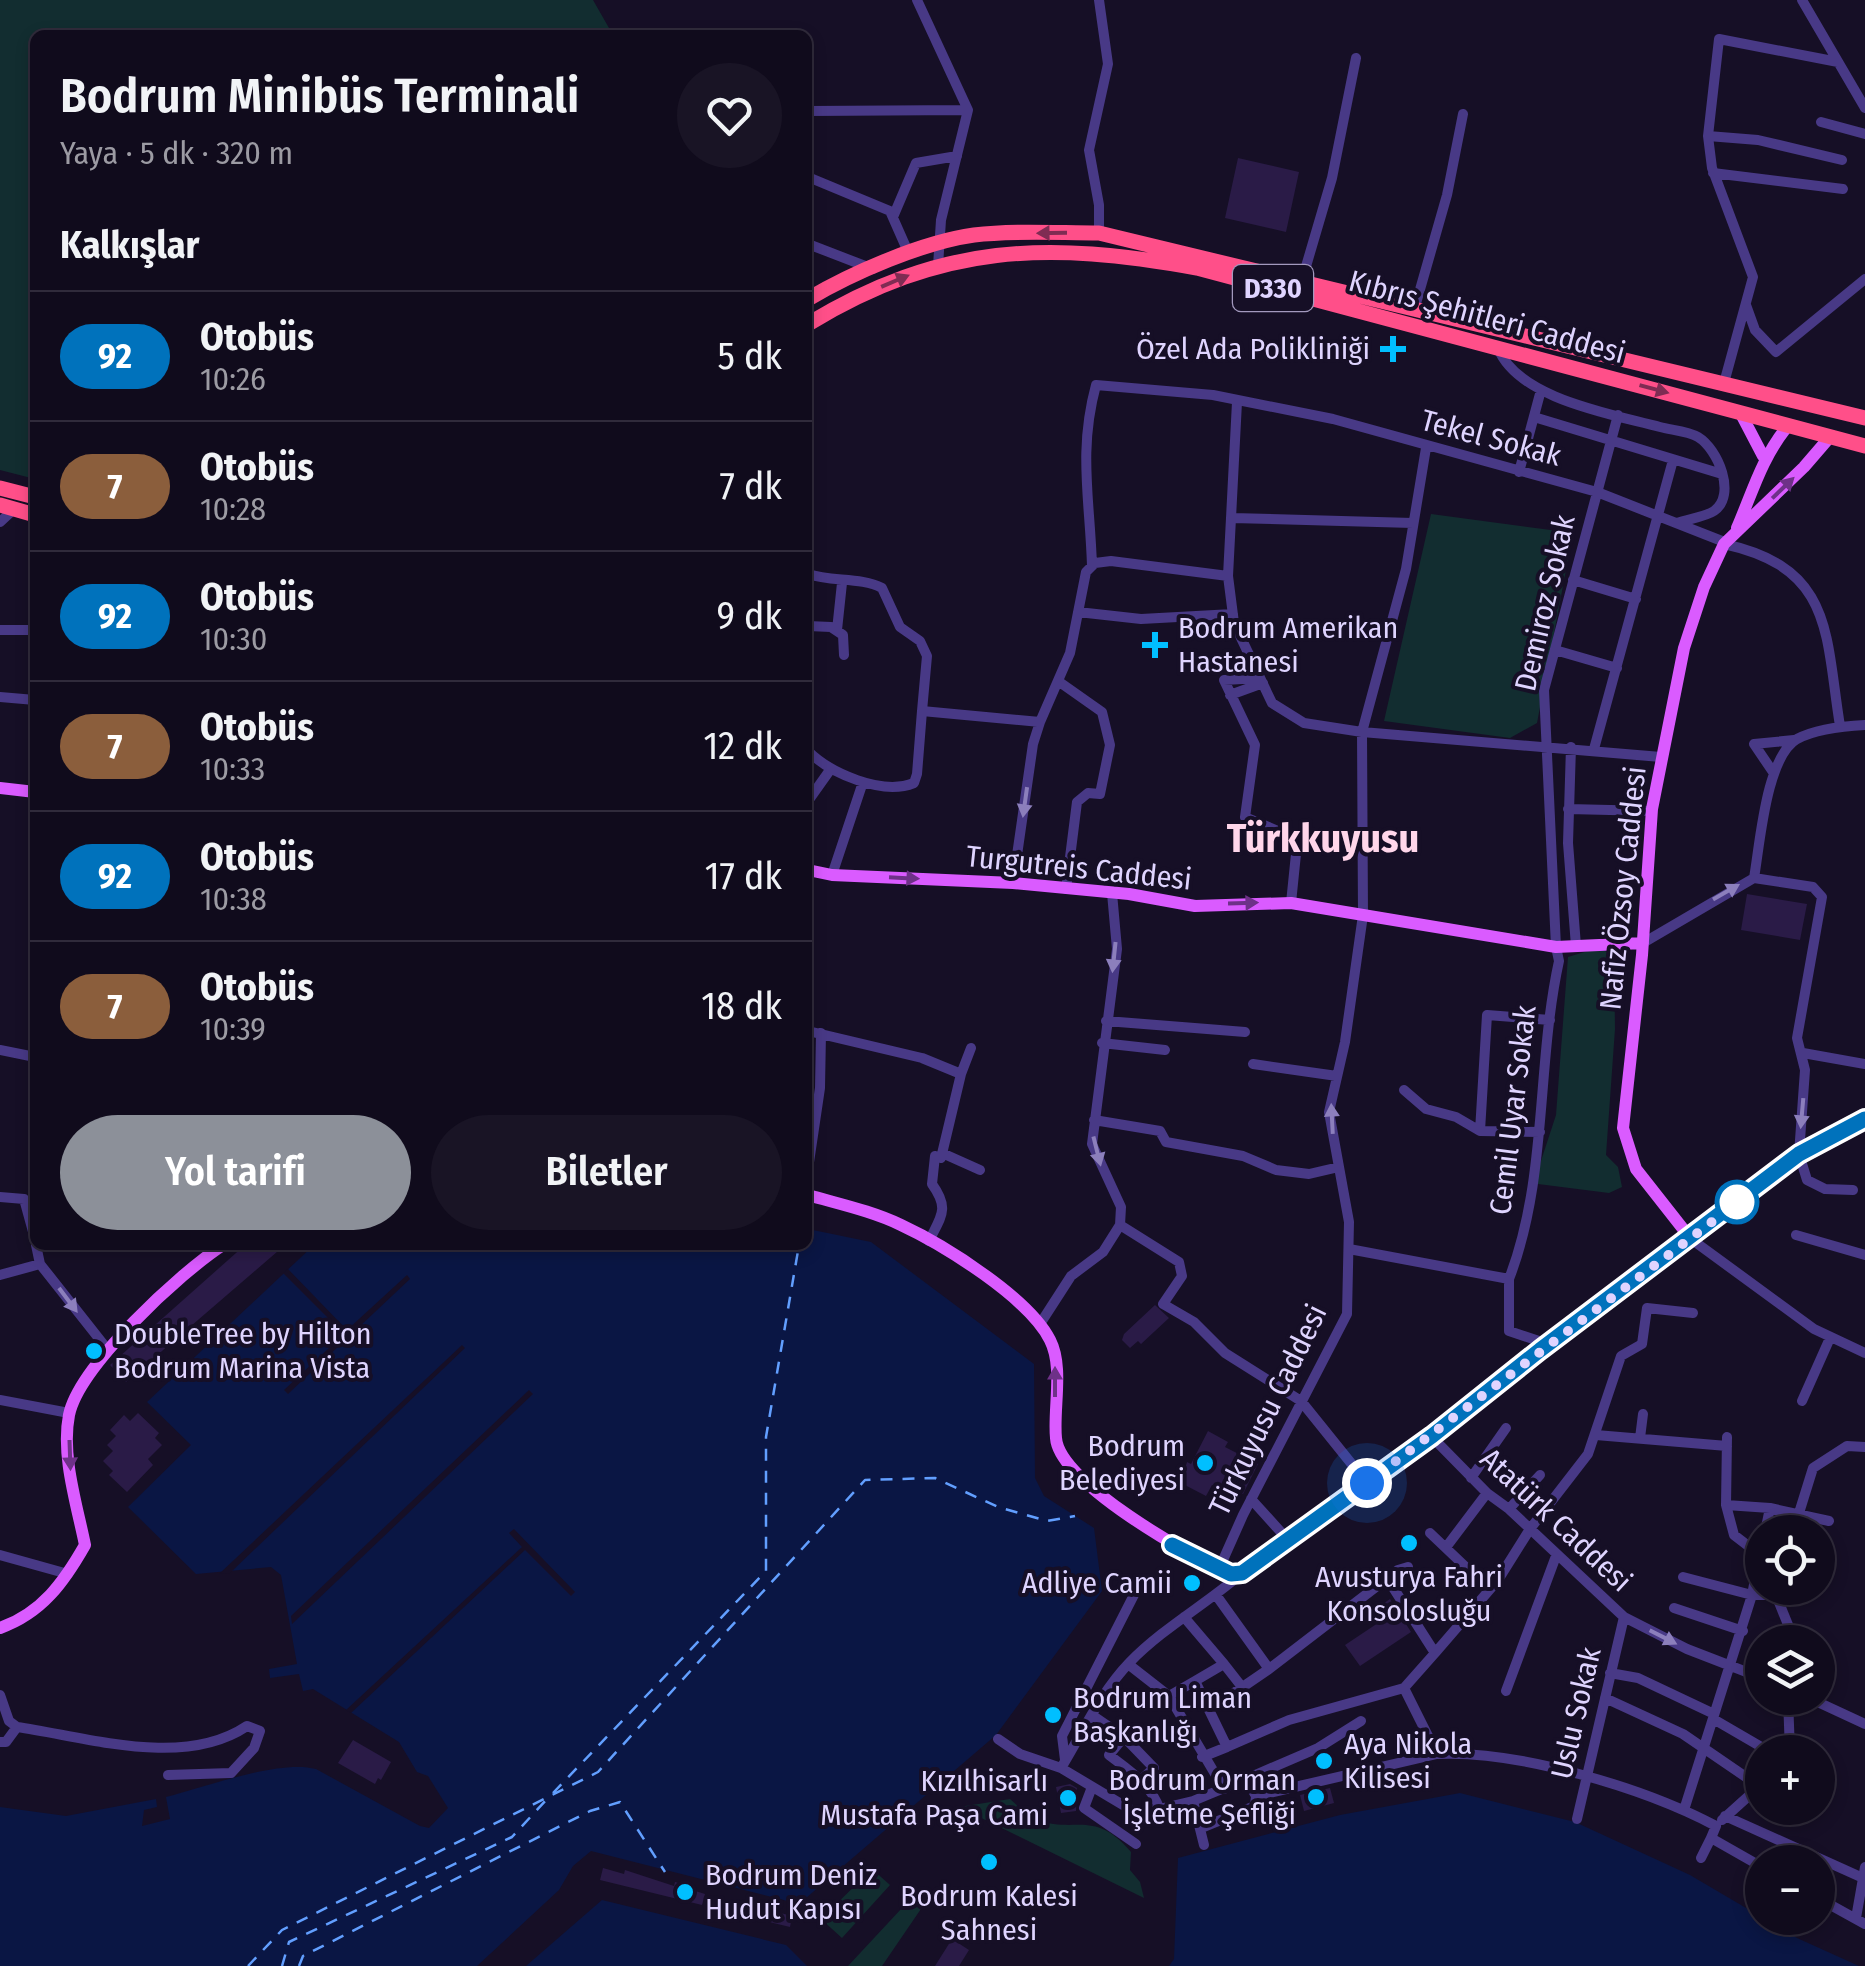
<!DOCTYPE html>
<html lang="tr">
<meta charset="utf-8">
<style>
:root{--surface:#100b1c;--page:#191425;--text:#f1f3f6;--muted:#9c9ba3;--line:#302b3b;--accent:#8c9099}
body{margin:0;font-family:"Fira Sans Condensed",sans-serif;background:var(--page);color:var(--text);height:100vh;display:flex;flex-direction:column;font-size:38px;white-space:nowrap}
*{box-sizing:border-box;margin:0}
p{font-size:32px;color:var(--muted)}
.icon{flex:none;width:55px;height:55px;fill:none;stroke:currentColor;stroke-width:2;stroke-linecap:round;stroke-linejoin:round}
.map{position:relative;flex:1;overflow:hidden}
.sheet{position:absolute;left:30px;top:30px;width:782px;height:1220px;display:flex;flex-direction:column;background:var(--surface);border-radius:15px;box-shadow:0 5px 15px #0003,0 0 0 2px var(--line)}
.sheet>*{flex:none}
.badge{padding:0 20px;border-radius:32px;font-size:35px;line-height:65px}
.fabs{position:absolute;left:1745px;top:1515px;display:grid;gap:20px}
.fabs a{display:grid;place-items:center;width:90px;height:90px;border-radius:50%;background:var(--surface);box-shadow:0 5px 15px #0003,0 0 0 2px var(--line);font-size:50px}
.you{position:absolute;width:50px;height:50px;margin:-25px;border:8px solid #fff;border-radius:50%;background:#1a73e8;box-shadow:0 0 0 15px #1a73e833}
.map>.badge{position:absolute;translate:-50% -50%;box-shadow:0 0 0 5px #fff}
h2{padding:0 30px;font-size:38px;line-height:90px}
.round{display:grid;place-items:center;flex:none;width:105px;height:105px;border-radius:52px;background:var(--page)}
.overview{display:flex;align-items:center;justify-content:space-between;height:170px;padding:0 30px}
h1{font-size:48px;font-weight:600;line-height:75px}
.button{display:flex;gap:20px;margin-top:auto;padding:20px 30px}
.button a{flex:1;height:115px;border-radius:60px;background:var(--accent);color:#fff;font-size:40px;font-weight:600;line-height:115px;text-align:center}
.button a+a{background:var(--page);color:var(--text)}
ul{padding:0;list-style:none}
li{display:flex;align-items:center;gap:30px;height:130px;padding:0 30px;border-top:2px solid var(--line)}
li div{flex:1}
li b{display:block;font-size:38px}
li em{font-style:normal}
li .badge{min-width:110px;font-weight:700;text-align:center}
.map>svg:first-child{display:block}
.green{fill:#122d30}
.water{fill:#0a1644}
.pier{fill:#160f26}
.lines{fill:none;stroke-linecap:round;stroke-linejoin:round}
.ferry{stroke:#629fff;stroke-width:2.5;stroke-dasharray:12 10;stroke-linecap:butt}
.building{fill:#2a1b47}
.minor{stroke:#483986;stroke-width:10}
.major{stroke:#da5bff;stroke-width:12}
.highway{stroke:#ff4f89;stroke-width:15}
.oneway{fill:#7f2c53}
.oneway2{fill:#6e3188}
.oneway3{fill:#8c7fbc}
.line-casing{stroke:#fff;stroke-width:22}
.line{stroke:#0072bc;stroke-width:15}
.walk{stroke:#dfd4ff;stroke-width:10;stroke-dasharray:0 18}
.poi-dot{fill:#00bfff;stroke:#160f26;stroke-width:4}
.stop-dot{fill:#fff;stroke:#0072bc;stroke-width:5}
.labels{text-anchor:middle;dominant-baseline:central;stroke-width:8;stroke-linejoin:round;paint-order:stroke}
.shield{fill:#160f26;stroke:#a399be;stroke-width:2.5}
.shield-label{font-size:28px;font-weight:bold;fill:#dfd4ff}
.street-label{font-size:30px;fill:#dfd4ff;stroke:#160f26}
.poi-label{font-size:30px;fill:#dfd4ff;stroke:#160f26;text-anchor:end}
.district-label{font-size:40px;font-weight:bold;fill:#ffd6ea;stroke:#160f26}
</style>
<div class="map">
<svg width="1865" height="1966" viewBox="0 0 1865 1966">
<rect width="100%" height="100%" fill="#160f26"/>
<path class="green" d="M0 0H593L613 35H35V479L0 470Z
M1431 514 1573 533 1537 723 1510 738 1384 721Z
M1598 948 1614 955 1615 1029 1606 1155 1618 1167 1622 1187 1609 1193 1538 1184V1170L1556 1115 1568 957Z
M1010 1799C1018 1806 1027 1816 1036 1819 1073 1835 1094 1808 1131 1852L1130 1870 1140 1882 1144 1898 959 1807Z
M872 1869 890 1885 842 1938 821 1919Z
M920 1900 925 1903 882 1966H848L902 1908Z"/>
<path class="water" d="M808 1229 871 1242 1034 1364 1035 1478 1044 1496 1094 1528 1102 1591 996 1735 799 1904 591 1851 573 1866 559 1890 477 1966H0V1807L66 1816 156 1799 157 1807 144 1810 142 1826 170 1819 166 1797C206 1787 279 1759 316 1769L420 1826 429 1828 448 1808 428 1776 417 1772 399 1742 313 1689 303 1691 299 1674 270 1678 269 1669 297 1664 281 1575 271 1567 196 1574 128 1507 191 1445 147 1402 314 1245H808Z
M1460 1793 1575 1822 1690 1875 1797 1938 1859 1966H1169L1174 1959 1178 1858 1340 1815Z
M602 1900 786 1945 807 1966H526Z"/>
<path class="pier" d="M288 1269 347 1330 407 1275 410 1279 288 1394 284 1390 344 1334 283 1273Z
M462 1345 465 1348 230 1573 219 1574Z
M529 1390 533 1394 292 1624 291 1616Z
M514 1529 575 1592 571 1596 525 1550 351 1713 346 1710 522 1547 509 1533Z"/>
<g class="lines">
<path class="ferry" d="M553 1793 766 1571V1437L799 1245
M248 1966 282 1930 598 1772 865 1480 935 1478 998 1507 1047 1521 1075 1516
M282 1966 289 1942 512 1837 547 1799
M299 1966 303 1956 590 1811 620 1802 665 1872"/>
</g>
<path class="building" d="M1238 158 1299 172 1286 232 1225 218Z
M1747 894 1807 904 1800 940 1741 930Z
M245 1245H285L126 1382 110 1365Z
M1155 1305 1169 1318 1141 1344 1138 1341 1130 1348 1122 1340 1124 1334Z
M138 1413 159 1433 155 1438 162 1445 148 1459 153 1465 127 1492 109 1475 113 1471 103 1461 113 1451 107 1445 116 1436 110 1430 124 1415 130 1421Z
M1208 1431 1228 1442 1225 1447 1258 1464 1243 1494 1236 1491 1233 1496 1212 1485 1206 1496 1181 1483 1187 1462 1191 1464Z
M1390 1599 1411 1632 1360 1666 1345 1645 1384 1619 1377 1608Z
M353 1740 391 1762 381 1780 378 1778 375 1784 338 1763Z
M1070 1784 1077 1788 1076 1811 1061 1813 1056 1787Z
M1330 1788 1334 1803 1304 1811 1300 1795Z
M603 1868 624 1874 625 1870 674 1886 675 1882 693 1887 692 1890 705 1894 702 1905 600 1880Z
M727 1899 792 1916 790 1927 724 1911Z
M952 1939 969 1950 959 1966H935Z"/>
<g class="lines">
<path class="minor" d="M917 0 968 110 941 220 938 266
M1802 0 1865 108
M808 111 968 110
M1821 122 1865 134
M1708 136 1758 140 1842 160
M1713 173 1843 189
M808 177 890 211 909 254
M893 217 916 163 957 156
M1099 233V205L1089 150 1108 64 1099 0
M808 244 873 269
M1302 280 1332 178 1356 58
M1746 305 1755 330 1776 352 1865 279
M1415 307 1447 195 1463 114
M1498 348C1518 399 1612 414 1660 427 1671 430 1688 431 1698 437 1718 449 1737 495 1714 511 1705 517 1688 519 1677 523
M1724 383 1753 277 1712 168 1708 136 1719 39 1838 62
M1534 417 1722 474
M1519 472 1541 390
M1232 518 1413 523
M0 522 14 509
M1724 544C1834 568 1825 634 1840 726
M1092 566C1090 500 1078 451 1096 385L1213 395 1333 419 1597 492 1727 543
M808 574C831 582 861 577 882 588L900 627 920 641 927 656 922 711 1040 722 1070 653 1086 572 1095 563 1111 561 1228 576 1234 623 1272 703 1304 723 1362 732 1661 757
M1228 576 1237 402
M1573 580 1636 599
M1078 612 1141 619 1233 614
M808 626 831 627 843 635 844 655
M0 630H35
M837 630 842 583
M1555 650 1617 668
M1260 678 1224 680 1255 745 1245 817 1292 837 1296 854 1291 903
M1058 681 1102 712 1110 745 1100 794 1088 793 1077 802 1066 889
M1230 695 1263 683
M0 697 35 700
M1571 747 1568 843 1576 946
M1594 749 1673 460
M808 751C830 773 882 796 914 783L917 774 922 711
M1773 772 1754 744 1794 740
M808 801 830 770
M1568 809 1652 811
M832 875 863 782
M1754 878C1760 844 1766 757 1797 739 1816 729 1844 726 1865 725
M1013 883 1033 744 1040 722
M1643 943 1754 878 1813 887 1822 897 1797 1038 1805 1070 1799 1154 1807 1180 1825 1189 1853 1190
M1106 1021 1245 1032
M808 1031 922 1058 961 1074 971 1048
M1102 1043 1165 1050
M0 1050 35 1057
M1803 1053 1865 1064
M1253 1064 1337 1076
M1404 1090 1426 1109 1456 1117 1480 1131 1540 1132
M1094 1120 1160 1131 1166 1142 1243 1156 1276 1170 1309 1174 1339 1167
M1480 1131 1487 1015 1550 1020
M942 1153 980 1170
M808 1169 820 1088 821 1033
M0 1197 24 1199 35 1239
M1120 1225 1179 1262 1182 1276 1163 1304 1194 1322 1225 1353 1301 1401 1367 1483
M1796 1235 1865 1255
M1691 1239 1814 1329 1865 1353
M929 1241C941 1216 950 1209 932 1184L935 1156 941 1158 961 1074
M36 1245 40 1264 108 1350
M1349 1249 1509 1279V1331L1548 1344
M0 1275 40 1264
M1509 1279C1548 1178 1536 1066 1559 961L1556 947 1544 690 1618 415
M1040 1324 1071 1276 1103 1252 1120 1225 1121 1207 1092 1144 1117 949 1112 893
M0 1400 69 1413
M1802 1401 1830 1338
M1596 1435 1727 1446
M1432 1437 1487 1493 1509 1509 1624 1617 1687 1649 1762 1678
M1727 1437 1726 1505 1734 1535 1760 1555
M1640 1438 1643 1414
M1471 1478 1506 1428
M1251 1499 1289 1541
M1726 1505 1770 1508 1829 1521
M1509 1509 1540 1475
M1799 1513 1813 1468 1847 1446 1865 1447
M1765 1532 1770 1508
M1430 1533 1471 1572
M1762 1543 1752 1595H1776L1795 1642
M1447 1546 1487 1493
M0 1555 68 1574
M1219 1569 1243 1515 1347 1314 1349 1222 1329 1112 1345 1042 1363 915 1362 732 1406 569 1426 448
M1683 1577 1752 1595 1684 1810
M1387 1578 1435 1653 1404 1688
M1674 1608 1743 1631
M1184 1617 1224 1664 1195 1681
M1818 1651 1824 1653
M1435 1653 1498 1580 1530 1529 1588 1454 1621 1356 1642 1344 1647 1308 1693 1313
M1128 1664 1169 1696 1224 1789
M1224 1664 1242 1687
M1269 1669 1398 1570 1408 1567
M1610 1673 1638 1678 1712 1713 1715 1720 1770 1752
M1404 1688 1437 1754
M1506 1691 1556 1556
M0 1695 9 1721 17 1727C87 1737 183 1769 247 1726L260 1731 254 1748 231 1773 168 1775
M1169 1696 1195 1681 1227 1747 1202 1757
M1605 1698 1683 1734 1759 1786
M1788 1698 1790 1752
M1809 1698 1865 1724
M1209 1710 1269 1669 1216 1595
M1092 1715 1124 1737
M998 1739 1020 1754 1061 1768 1138 1814 1193 1801 1246 1779 1256 1796 1437 1754C1518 1750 1644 1788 1716 1826L1711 1838 1762 1867
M0 1742H6L17 1727
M1227 1747 1289 1720 1404 1688
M1065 1760 1062 1736 1138 1587
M1061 1768C1083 1732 1100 1693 1130 1662 1163 1628 1205 1605 1241 1574
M1246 1779 1318 1748 1361 1721
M1141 1780 1154 1768 1124 1737 1109 1755C1130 1771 1151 1784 1160 1810
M1092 1787 1084 1808 1136 1844
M1193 1801 1204 1845
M1725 1816 1863 1878
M1577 1819 1624 1617
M1722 1820 1762 1784
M1201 1828 1255 1806 1256 1796
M1701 1858 1711 1838
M1818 1898 1865 1924
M1856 1918 1865 1867"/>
<path class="major" d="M1740 412 1763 456
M1737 528C1753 491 1761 460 1786 428
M0 788 35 792
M808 870 832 875 1013 883 1129 894 1195 906 1291 903 1556 947 1643 943
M808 1195C839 1204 872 1211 901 1225 944 1245 1029 1298 1050 1340 1064 1367 1053 1409 1056 1438 1059 1483 1191 1556 1231 1575L1242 1573 1272 1553 1432 1437 1540 1350 1799 1154 1865 1119
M1691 1239 1636 1169 1623 1128 1642 955 1652 809 1684 648 1704 587 1724 544 1804 467 1829 438
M0 1628C42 1613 64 1582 85 1545 77 1505 61 1456 69 1415 79 1366 181 1272 223 1245"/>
<path class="highway" d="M808 299C852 273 923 242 974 235 1015 230 1058 233 1099 233L1865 418
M808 324C942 243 1047 241 1197 268L1865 446
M0 488 35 497
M0 505 35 515"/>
</g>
<defs><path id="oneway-solid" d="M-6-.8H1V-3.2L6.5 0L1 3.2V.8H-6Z" transform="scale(2.5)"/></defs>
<g class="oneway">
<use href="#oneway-solid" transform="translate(1052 233) rotate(179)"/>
<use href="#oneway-solid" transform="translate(895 281) rotate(-23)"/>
<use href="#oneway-solid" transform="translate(1654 389) rotate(15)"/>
</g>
<g class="oneway2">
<use href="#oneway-solid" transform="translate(1783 488) rotate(-44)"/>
<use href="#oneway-solid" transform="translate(904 878) rotate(3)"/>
<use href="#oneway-solid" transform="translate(1243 903) rotate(-2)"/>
<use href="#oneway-solid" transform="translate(1055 1382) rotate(-90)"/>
<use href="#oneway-solid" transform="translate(70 1455) rotate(88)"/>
</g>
<g class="oneway3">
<use href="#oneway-solid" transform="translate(1025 802) rotate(98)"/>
<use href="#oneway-solid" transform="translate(1726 892) rotate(-30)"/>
<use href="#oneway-solid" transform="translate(1114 957) rotate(96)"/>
<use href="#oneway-solid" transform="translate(1802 1113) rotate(95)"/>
<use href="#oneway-solid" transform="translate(1332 1119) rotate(-93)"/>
<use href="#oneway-solid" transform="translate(1097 1151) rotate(76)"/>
<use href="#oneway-solid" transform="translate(68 1300) rotate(53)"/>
<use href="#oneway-solid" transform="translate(1663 1637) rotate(27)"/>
</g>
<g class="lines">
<defs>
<path id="line" d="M1172 1545 1231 1574 1242 1573 1432 1436 1540 1350 1799 1154 1865 1119"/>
</defs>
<use href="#line" class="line-casing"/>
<use href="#line" class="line"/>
<path class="walk" d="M1367 1483 1741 1200 1737 1202"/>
</g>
<g class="poi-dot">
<path d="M1388 334h10v10h10v10h-10v10h-10v-10h-10v-10h10z"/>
<path d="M1150 630h10v10h10v10h-10v10h-10v-10h-10v-10h10z"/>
<circle cx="94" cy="1351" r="10"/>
<circle cx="1205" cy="1463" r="10"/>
<circle cx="1409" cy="1543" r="10"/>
<circle cx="1192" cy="1583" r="10"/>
<circle cx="1053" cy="1715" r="10"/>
<circle cx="1324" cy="1761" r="10"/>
<circle cx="1316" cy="1797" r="10"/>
<circle cx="1068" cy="1798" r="10"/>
<circle cx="989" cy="1862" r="10"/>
<circle cx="685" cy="1892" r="10"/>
</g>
<circle class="stop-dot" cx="1737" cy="1202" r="20"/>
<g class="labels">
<rect class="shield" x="1233" y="265" width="80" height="46" rx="8"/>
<g class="shield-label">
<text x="1273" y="288">D330</text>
</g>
<g class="street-label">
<text transform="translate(1487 317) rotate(15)">Kıbrıs Şehitleri Caddesi</text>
<text transform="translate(1491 438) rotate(15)">Tekel Sokak</text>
<text transform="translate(1545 603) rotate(-77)">Demiroz Sokak</text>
<text transform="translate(1079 868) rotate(6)">Turgutreis Caddesi</text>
<text transform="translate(1623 888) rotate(-84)">Nafiz Özsoy Caddesi</text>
<text transform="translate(1513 1110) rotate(-83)">Cemil Uyar Sokak</text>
<text transform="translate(1268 1410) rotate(-64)">Türkuyusu Caddesi</text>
<text transform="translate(1556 1520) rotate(43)">Atatürk Caddesi</text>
<text transform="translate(1576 1713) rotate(-77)">Uslu Sokak</text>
</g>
<g class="poi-label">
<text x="1370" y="349">Özel Ada Polikliniği</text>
<text x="1178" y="628" text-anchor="start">Bodrum Amerikan<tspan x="1178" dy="34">Hastanesi</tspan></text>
<text x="114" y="1334" text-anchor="start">DoubleTree by Hilton<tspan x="114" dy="34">Bodrum Marina Vista</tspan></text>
<text x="1185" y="1446">Bodrum<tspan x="1185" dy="34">Belediyesi</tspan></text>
<text x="1409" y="1577" text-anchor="middle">Avusturya Fahri<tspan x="1409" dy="34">Konsolosluğu</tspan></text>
<text x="1172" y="1583">Adliye Camii</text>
<text x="1073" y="1698" text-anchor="start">Bodrum Liman<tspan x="1073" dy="34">Başkanlığı</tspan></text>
<text x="1344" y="1744" text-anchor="start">Aya Nikola<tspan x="1344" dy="34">Kilisesi</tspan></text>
<text x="1296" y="1780">Bodrum Orman<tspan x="1296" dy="34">İşletme Şefliği</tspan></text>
<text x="1048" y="1781">Kızılhisarlı<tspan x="1048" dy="34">Mustafa Paşa Cami</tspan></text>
<text x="705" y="1875" text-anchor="start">Bodrum Deniz<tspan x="705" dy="34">Hudut Kapısı</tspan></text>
<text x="989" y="1896" text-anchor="middle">Bodrum Kalesi<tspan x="989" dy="34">Sahnesi</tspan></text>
</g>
<g class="district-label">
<text x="1323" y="839">Türkkuyusu</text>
</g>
</g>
</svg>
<div class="fabs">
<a><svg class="icon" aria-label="locate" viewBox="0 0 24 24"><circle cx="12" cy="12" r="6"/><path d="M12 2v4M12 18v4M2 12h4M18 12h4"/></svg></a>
<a><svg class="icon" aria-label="layers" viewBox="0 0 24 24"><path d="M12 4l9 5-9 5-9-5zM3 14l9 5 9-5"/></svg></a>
<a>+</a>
<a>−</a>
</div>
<div class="you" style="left:1367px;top:1483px"></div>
<section class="sheet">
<div class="overview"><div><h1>Bodrum Minibüs Terminali</h1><p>Yaya · 5 dk · 320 m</p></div><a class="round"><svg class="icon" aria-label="heart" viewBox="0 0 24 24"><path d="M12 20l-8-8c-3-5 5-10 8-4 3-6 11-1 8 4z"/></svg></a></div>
<h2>Kalkışlar</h2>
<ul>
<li><span class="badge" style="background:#0072bc;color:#fff">92</span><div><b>Otobüs</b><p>10:26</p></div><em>5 dk</em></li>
<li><span class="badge" style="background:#8b5e3c;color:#fff">7</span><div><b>Otobüs</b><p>10:28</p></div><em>7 dk</em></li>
<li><span class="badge" style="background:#0072bc;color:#fff">92</span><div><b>Otobüs</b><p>10:30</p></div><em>9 dk</em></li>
<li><span class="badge" style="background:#8b5e3c;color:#fff">7</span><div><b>Otobüs</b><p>10:33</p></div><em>12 dk</em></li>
<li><span class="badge" style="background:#0072bc;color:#fff">92</span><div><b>Otobüs</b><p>10:38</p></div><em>17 dk</em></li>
<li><span class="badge" style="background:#8b5e3c;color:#fff">7</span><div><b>Otobüs</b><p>10:39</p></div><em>18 dk</em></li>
</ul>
<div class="button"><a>Yol tarifi</a><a>Biletler</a></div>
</section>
</div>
